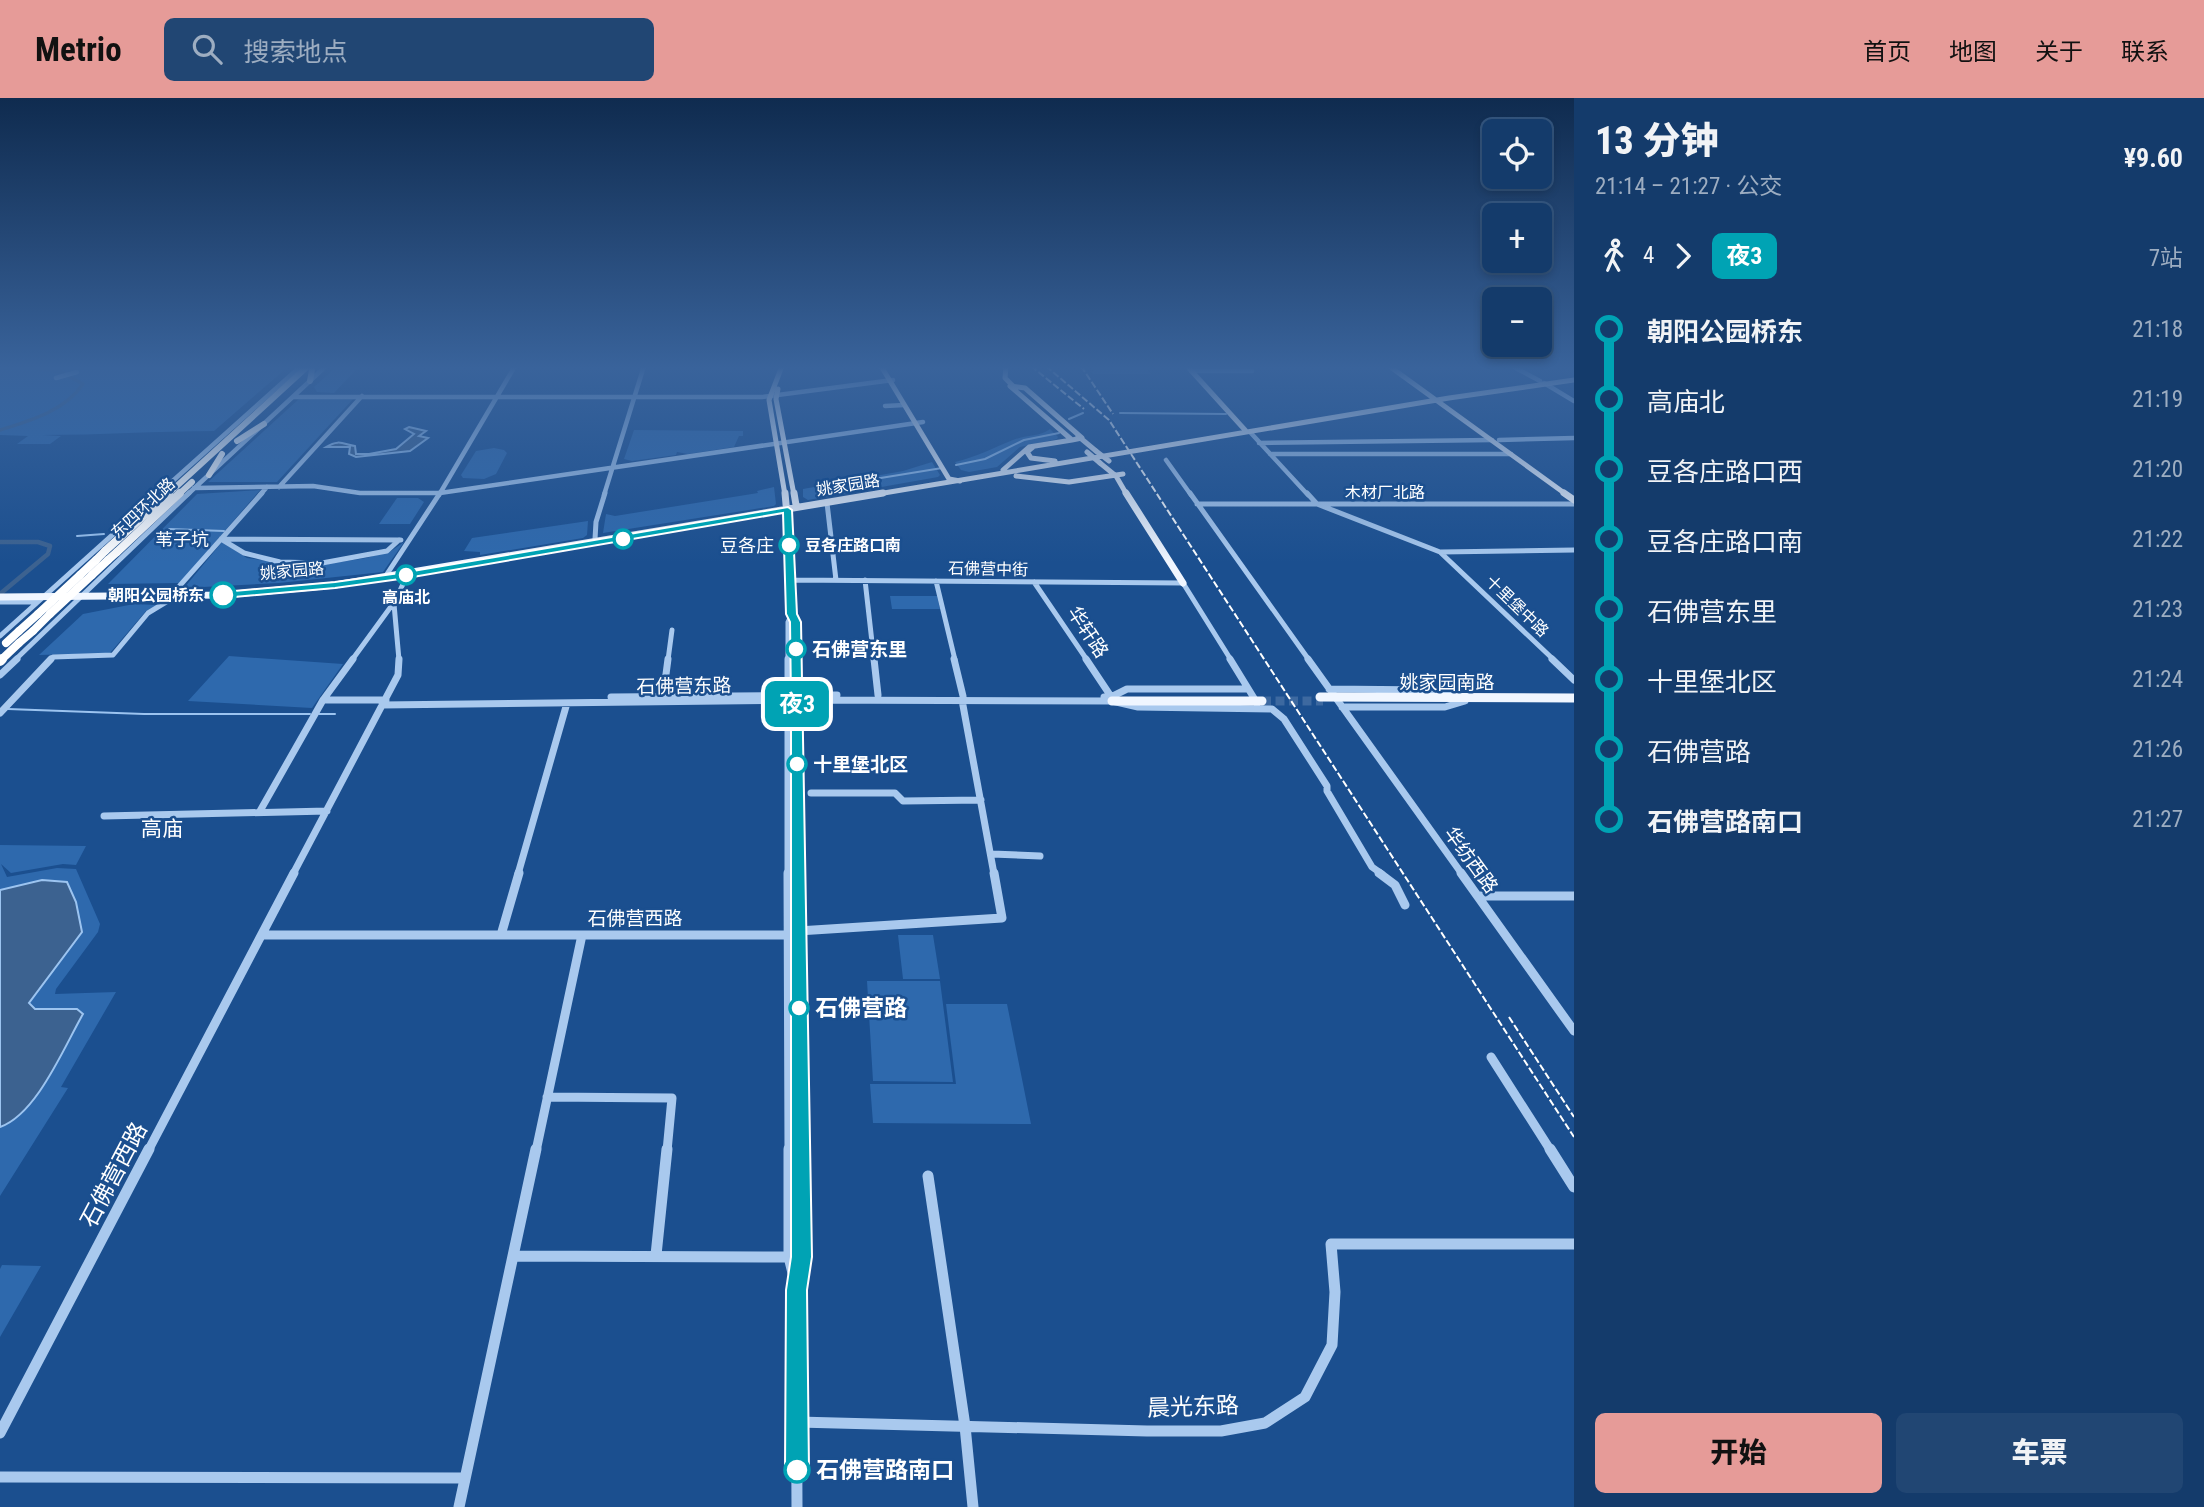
<!DOCTYPE html>
<html lang="zh">
<meta charset="utf-8">
<style>
:root{--surface:#143b6b;--page:#214673;--text:#f1f3f6;--muted:#9dadc1;--line:#33557e;--accent:#e69b98}
body{margin:0;font-family:"Roboto Condensed","Noto Sans SC",sans-serif;background:var(--page);color:var(--text);height:100vh;display:flex;flex-direction:column;font-size:26px;white-space:nowrap}
*{box-sizing:border-box;margin:0}
p{font-size:23px;color:var(--muted)}
.icon{flex:none;width:38px;height:38px;fill:none;stroke:currentColor;stroke-width:2;stroke-linecap:round;stroke-linejoin:round}
.map{position:relative;flex:1;overflow:hidden}
.details{display:flex;flex-direction:column;background:var(--surface);width:630px}
.details>*{flex:none}
.badge{padding:0 14px;border-radius:10px;font-size:24px;line-height:46px}
.tools{position:absolute;left:1482px;top:21px;display:grid;gap:14px}
.tools a{display:grid;place-items:center;width:70px;height:70px;border-radius:10px;background:var(--surface);box-shadow:0 4px 10px #0003,0 0 0 2px var(--line);font-size:35px}
.map>.badge{position:absolute;translate:-50% -50%;box-shadow:0 0 0 4px #fff}
.legs{display:flex;align-items:center;gap:10px;height:77px;padding:0 21px;font-size:23px}
.legs p{margin-inline-start:auto}
.overview{display:flex;align-items:center;justify-content:space-between;height:119px;padding:0 21px}
h1{font-size:38px;font-weight:800;line-height:52px}
.cta{display:flex;gap:14px;margin-top:auto;padding:14px 21px}
.cta a{flex:1;height:80px;border-radius:10px;background:var(--accent);color:#111;font-size:28px;font-weight:800;line-height:80px;text-align:center}
.cta a+a{background:var(--page);color:var(--text)}
ul{padding:0 21px;list-style:none}
li{display:flex;align-items:center;gap:24px;height:70px;font-size:26px}
li i{display:grid;place-items:center;width:10px;height:100%;margin:0 9px;background:currentColor}
li i::after{content:'';width:18px;height:18px;margin:-9px;border:5px solid;border-radius:50%;background:var(--surface)}
li p{margin-inline-start:auto}
li:first-child i{background:linear-gradient(#0000 50%,currentColor 0)}
li:last-child i{background:linear-gradient(currentColor 50%,#0000 0)}
header{display:flex;align-items:center;gap:42px;box-sizing:border-box;height:98px;padding:0 35px;background:var(--accent);color:#111}
header strong{font-size:33px}
nav{display:flex;gap:38px;margin-inline-start:auto;font-size:24px}
.search{width:490px;height:63px;background:var(--page);display:flex;align-items:center;gap:18px;box-sizing:border-box;padding:0 24px;border-radius:10px;color:var(--muted);font-size:26px}
main{display:flex;flex:1;min-height:0}
.map>svg:first-child{display:block}
.green{fill:#2e69ad}
.water{fill:#3c6290;stroke:#9cc4f0;stroke-width:2}
.lines{fill:none;stroke-linecap:round;stroke-linejoin:round}
.stream{stroke:#9cc4f0;stroke-width:2}
.canal-far1{stroke:#3c6290;stroke-width:3.5}
.canal{stroke:#3c6290;stroke-width:4.5}
.major-tunnel{stroke:#3d69a0;stroke-width:9;stroke-dasharray:9 4.5;stroke-linecap:butt}
.minor-far4{stroke:#a9c9ee;stroke-width:4.5}
.minor-far3{stroke:#a9c9ee;stroke-width:5}
.minor-far2{stroke:#a9c9ee;stroke-width:7}
.minor-far1{stroke:#a9c9ee;stroke-width:9}
.minor{stroke:#a9c9ee;stroke-width:11}
.major-far2{stroke:#f0f6ff;stroke-width:5}
.major-far1{stroke:#f0f6ff;stroke-width:7}
.major{stroke:#f0f6ff;stroke-width:9}
.highway-far2{stroke:#fff;stroke-width:6}
.highway-far1{stroke:#fff;stroke-width:8}
.highway{stroke:#fff;stroke-width:10}
.rail{stroke:#fff;stroke-width:2;stroke-dasharray:7 2.5;stroke-linecap:butt}
.major-bridge{stroke:#f0f6ff;stroke-width:5}
.highway-bridge{stroke:#fff;stroke-width:8}
.line-1{fill:#00a3b4;stroke:#fff;stroke-width:2}
.stop-1-dot{fill:#fff;stroke:#00a3b4;stroke-width:3.5}
.labels{text-anchor:middle;dominant-baseline:central;stroke-width:5;stroke-linejoin:round;paint-order:stroke}
.far-street-label{font-size:16px;fill:#fff;stroke:#1b4f8f}
.far-stop-label{font-size:16px;font-weight:bold;fill:#fff;stroke:#1b4f8f;text-anchor:start}
.far-neighbourhood-label{font-size:18px;fill:#fff;stroke:#1b4f8f}
.street-label{font-size:19px;fill:#fff;stroke:#1b4f8f}
.stop-label{font-size:19px;font-weight:bold;fill:#fff;stroke:#1b4f8f;text-anchor:start}
.neighbourhood-label{font-size:21px;fill:#fff;stroke:#1b4f8f}
.near-stop-label{font-size:23px;font-weight:bold;fill:#fff;stroke:#1b4f8f;text-anchor:start}
.near-street-label{font-size:23px;fill:#fff;stroke:#1b4f8f}
</style>
<header>
<strong>Metrio</strong>
<div class="search"><svg class="icon" aria-label="search" viewBox="0 0 24 24"><circle cx="10" cy="10" r="6"/><path d="M15 15l6 6"/></svg>搜索地点</div>
<nav><a>首页</a><a>地图</a><a>关于</a><a>联系</a></nav>
</header>
<main>
<div class="map">
<svg width="1574" height="1409" viewBox="0 0 1574 1409">
<rect width="100%" height="100%" fill="#1b4f8f"/>
<path class="green" d="M0 268H289L214 333C157 333 100 337 42 337L61 338 50 346H17L28 338 0 337Z
M337 268H360L334 295 317 294 314 289Z
M1092 268H1145L1151 276H1093L1091 273 1095 272Z
M300 300H354L277 384H208Z
M1050 331 1058 339 1057 341 1020 349 997 369 969 374 961 372 955 364C976 359 993 350 1013 342 1025 337 1039 339 1050 331Z
M634 332 743 333V338H739L734 349 688 356 677 354 676 357 632 363 624 361Z
M494 350 504 352 507 355 496 376 484 381 463 380 461 377 476 353Z
M932 364 940 377 938 379 808 402 803 399V391L903 373Z
M774 389 776 406 774 408 603 435 606 416 615 418 758 395 757 393Z
M260 392 180 485 108 486 197 396Z
M397 400H418L424 404 410 426H379Z
M588 423 587 437 583 440 480 457V454L464 453 472 440Z
M222 444 247 460 291 466 277 476 319 474 321 467 366 460 391 453 404 444 383 474 279 485 184 490Z
M890 498H937L940 511H892Z
M134 506 157 507 146 513 110 555 39 557 83 516Z
M229 558 343 566 312 610 188 603Z
M0 747 86 748 76 767 63 766 11 775 1 766 7 779 57 770 76 771 100 826 98 834 56 891 55 896 116 894 61 989 68 990 0 1098Z
M898 837H933L940 881H903Z
M867 883H940L953 984 873 983Z
M946 906H1007L1031 1026 873 1025 870 986H956Z
M2 1167 41 1168 0 1239V1171Z"/>
<path class="water" d="M409 329 426 333 419 338 428 340 410 353 356 359 349 356 350 349H326C339 341 343 346 355 348L356 356H369L396 351 414 336 405 331Z
M42 782 67 784 76 804 82 834 29 905 35 911H77L83 916C64 949 37 1016 0 1029V792Z"/>
<g class="lines">
<path class="stream" d="M1120 315 1226 316
M1069 321 1083 315
M956 367 985 361 1024 342 1059 335
M850 385 942 370
M169 431 224 433
M77 438 104 436
M8 611 144 616H310
M319 616H335"/>
<path class="canal-far1" d="M0 332C29 323 65 313 83 286L61 274 20 268"/>
<path class="canal" d="M0 444H38L50 448 48 456 0 496"/>
<path class="major-tunnel" d="M1262 603H1323"/>
<path class="minor-far4" d="M1512 268 1540 283
M1191 273H1252
M56 280 77 274
M1544 285 1574 303
M293 299H762L893 282
M885 308 904 307
M1250 334 1308 397
M1499 342 1574 340
M1259 345 1492 342
M1270 356H1511
M1166 362 1191 397
M279 389 362 298
M194 390 313 388 360 395H440L923 324
M157 397 301 268
M187 397 326 268
M260 397 267 389
M439 397 515 268
M604 397 644 268"/>
<path class="minor-far3" d="M1190 395 1309 562
M1307 395 1317 406 1440 454 1554 562
M827 405 836 482
M1197 406H1574
M221 441 244 455 280 464 322 465 387 453 399 442
M224 441 401 442
M595 441 596 424 605 395
M1441 454 1574 452
M387 476 440 395
M791 482 1183 485 1231 562
M865 482 874 562
M936 483 955 562
M1034 484 1087 562
M175 493 262 395
M0 504H35
M792 516 795 524 796 562
M0 538 159 395
M15 562 189 395
M50 562 53 559 113 557 148 515 176 498
M352 562 395 503
M399 562 394 506 407 477
M668 562 672 532
M788 562V524L792 516 791 461"/>
<path class="minor-far2" d="M788 561V776
M796 561 799 776
M874 561 878 597
M954 561 963 598
M1086 561 1112 600
M1230 561 1257 605
M1308 561 1462 776
M1552 561 1574 582
M0 577 17 561
M1329 591 1431 592 1452 597
M611 599 837 597
M663 599 668 561
M1104 599H1111L1127 591H1248
M323 602H386
M962 602 994 776
M382 607 797 602 1112 603 1138 609 1272 611 1284 621 1327 688V693L1372 769 1382 776
M1342 609H1445L1465 603
M0 615 51 561
M811 695H895L903 703 981 702
M260 713 323 602 353 561
M104 718 327 713
M992 756 1040 758
M293 776 398 577 399 561
M518 776 567 605"/>
<path class="minor-far1" d="M788 775 789 1053
M799 775 801 1053
M1379 775 1395 787 1405 807
M1461 775 1574 933
M1478 798H1574
M798 833 1002 820 994 775
M262 837H791
M501 837 519 775
M1491 959 1551 1053
M547 999 672 1000 667 1053
M148 1053 294 775
M536 1053 582 837"/>
<path class="minor" d="M789 1051V1159L796 1187
M1550 1051 1574 1089
M928 1078 965 1328 973 1409
M656 1157 667 1051
M513 1158 789 1159
M798 1324 1147 1333H1221L1265 1325 1305 1299 1332 1247 1335 1194 1331 1146H1574
M0 1335 149 1051
M0 1379 464 1380
M459 1409 536 1051
M797 1409 796 1192 802 1159 801 1051"/>
<path class="major-far2" d="M782 268 769 302 785 397
M881 268 949 381 960 383
M1187 268 1245 332
M1389 268 1567 397
M1010 288 1025 290 1082 340 1072 342Z
M778 291 776 301 794 397
M1078 338 1096 353
M1033 349 1027 354 1031 360 1055 363
M1100 365 1116 378 1127 397
M1003 372 1029 349 1072 342
M1016 378 1069 384 1123 376
M872 397 1449 300 1574 282"/>
<path class="major-far1" d="M785 395 791 461
M794 395 796 407
M1126 395 1183 485
M1564 395 1574 402
M0 499 223 497 335 487 883 395"/>
<path class="major" d="M1320 599 1574 600
M1112 603H1262"/>
<path class="highway-far2" d="M310 283 312 272
M237 343 264 326
M209 377 222 356
M167 397 308 268
M178 397 192 384"/>
<path class="highway-far1" d="M105 453 169 395
M117 454 180 395
M80 477 96 462
M92 477 108 462
M19 533 38 516
M33 533 50 516
M1 562 19 545"/>
<path class="highway" d="M0 563 2 561"/>
<path class="rail" d="M1031 268 1084 311
M1046 268 1109 322 1574 1039
M1081 268 1113 316
M1509 919 1574 1019"/>
<path class="major-bridge" d="M1006 268 1005 280 1013 288
M1096 353 1109 363
M1087 354 1100 365"/>
<path class="highway-bridge" d="M96 462 105 453
M108 462 117 454
M38 516 80 477
M50 516 92 477
M6 545 19 533
M19 545 33 533"/>
</g>
<linearGradient id="sky" x2="0" y2="1"><stop stop-color="#0f2b4f"/><stop offset="0.58" stop-color="#39639b"/><stop offset="1" stop-color="#39639b" stop-opacity="0"/></linearGradient>
<rect width="1574" height="465" fill="url(#sky)"/>
<path class="line-1" d="M788 409 792 412 797 516 801 524 812 1159 807 1192 809 1372 806 1381 797 1384 789 1381 785 1372 786 1192 791 1159V602L790 524 786 516 783 415 407 480 335 490 223 500 218 497 223 494 335 484 407 474Z"/>
<g class="stop-1-dot">
<circle cx="623" cy="441" r="9"/>
<circle cx="789" cy="447" r="9"/>
<circle cx="406" cy="477" r="9"/>
<circle cx="223" cy="497" r="12"/>
<circle cx="796" cy="551" r="9"/>
<circle cx="797" cy="666" r="9"/>
<circle cx="799" cy="910" r="9"/>
<circle cx="797" cy="1372" r="12"/>
</g>
<g class="labels">
<g class="far-street-label">
<text transform="translate(848 387) rotate(-9)">姚家园路</text>
<text x="1385" y="394">木材厂北路</text>
<text transform="translate(143 410) rotate(-43)">东四环北路</text>
<text transform="translate(988 471) rotate(1)">石佛营中街</text>
<text transform="translate(292 473) rotate(-5)">姚家园路</text>
<text transform="translate(1517 508) rotate(44)">十里堡中路</text>
</g>
<g class="far-stop-label">
<text x="805" y="447">豆各庄路口南</text>
<text x="204" y="497" text-anchor="end">朝阳公园桥东</text>
<text x="406" y="499" text-anchor="middle">高庙北</text>
</g>
<g class="far-neighbourhood-label">
<text x="182" y="441">苇子坑</text>
<text x="747" y="447">豆各庄</text>
</g>
<g class="street-label">
<text transform="translate(1088 534) rotate(57)">华轩路</text>
<text x="1447" y="584">姚家园南路</text>
<text transform="translate(684 588) rotate(-1)">石佛营东路</text>
<text transform="translate(1471 762) rotate(54)">华纺西路</text>
<text x="635" y="820">石佛营西路</text>
</g>
<g class="stop-label">
<text x="812" y="551">石佛营东里</text>
<text x="813" y="666">十里堡北区</text>
</g>
<g class="neighbourhood-label">
<text x="162" y="731">高庙</text>
</g>
<g class="near-stop-label">
<text x="815" y="910">石佛营路</text>
<text x="816" y="1372">石佛营路南口</text>
</g>
<g class="near-street-label">
<text transform="translate(114 1077) rotate(-62)">石佛营西路</text>
<text transform="translate(1193 1309) rotate(-2)">晨光东路</text>
</g>
</g>
</svg>
<div class="tools">
<a><svg class="icon" aria-label="locate" viewBox="0 0 24 24"><circle cx="12" cy="12" r="6"/><path d="M12 2v4M12 18v4M2 12h4M18 12h4"/></svg></a>
<a>+</a>
<a>−</a>
</div>
<b class="badge" style="left:797px;top:606px;background:#00a3b4;color:#fff">夜3</b>
</div>
<section class="details">
<div class="overview"><div><h1>13 分钟</h1><p>21:14 – 21:27 · 公交</p></div><b>¥9.60</b></div>
<div class="legs"><svg class="icon" aria-label="walk" viewBox="0 0 24 24"><circle cx="13" cy="4" r="2"/><path d="M13 8l-2 6 4 7M11 14l-3 7M7 12l3-4h3l4 4"/></svg>4<svg class="icon" aria-label="forward" viewBox="0 0 24 24"><path d="M9 5l7 7-7 7"/></svg><b class="badge" style="background:#00a3b4;color:#fff">夜3</b><p>7站</p></div>
<ul>
<li><i style="color:#00a3b4"></i><b>朝阳公园桥东</b><p>21:18</p></li>
<li><i style="color:#00a3b4"></i><span>高庙北</span><p>21:19</p></li>
<li><i style="color:#00a3b4"></i><span>豆各庄路口西</span><p>21:20</p></li>
<li><i style="color:#00a3b4"></i><span>豆各庄路口南</span><p>21:22</p></li>
<li><i style="color:#00a3b4"></i><span>石佛营东里</span><p>21:23</p></li>
<li><i style="color:#00a3b4"></i><span>十里堡北区</span><p>21:24</p></li>
<li><i style="color:#00a3b4"></i><span>石佛营路</span><p>21:26</p></li>
<li><i style="color:#00a3b4"></i><b>石佛营路南口</b><p>21:27</p></li>
</ul>
<div class="cta"><a>开始</a><a>车票</a></div>
</section>
</main>
